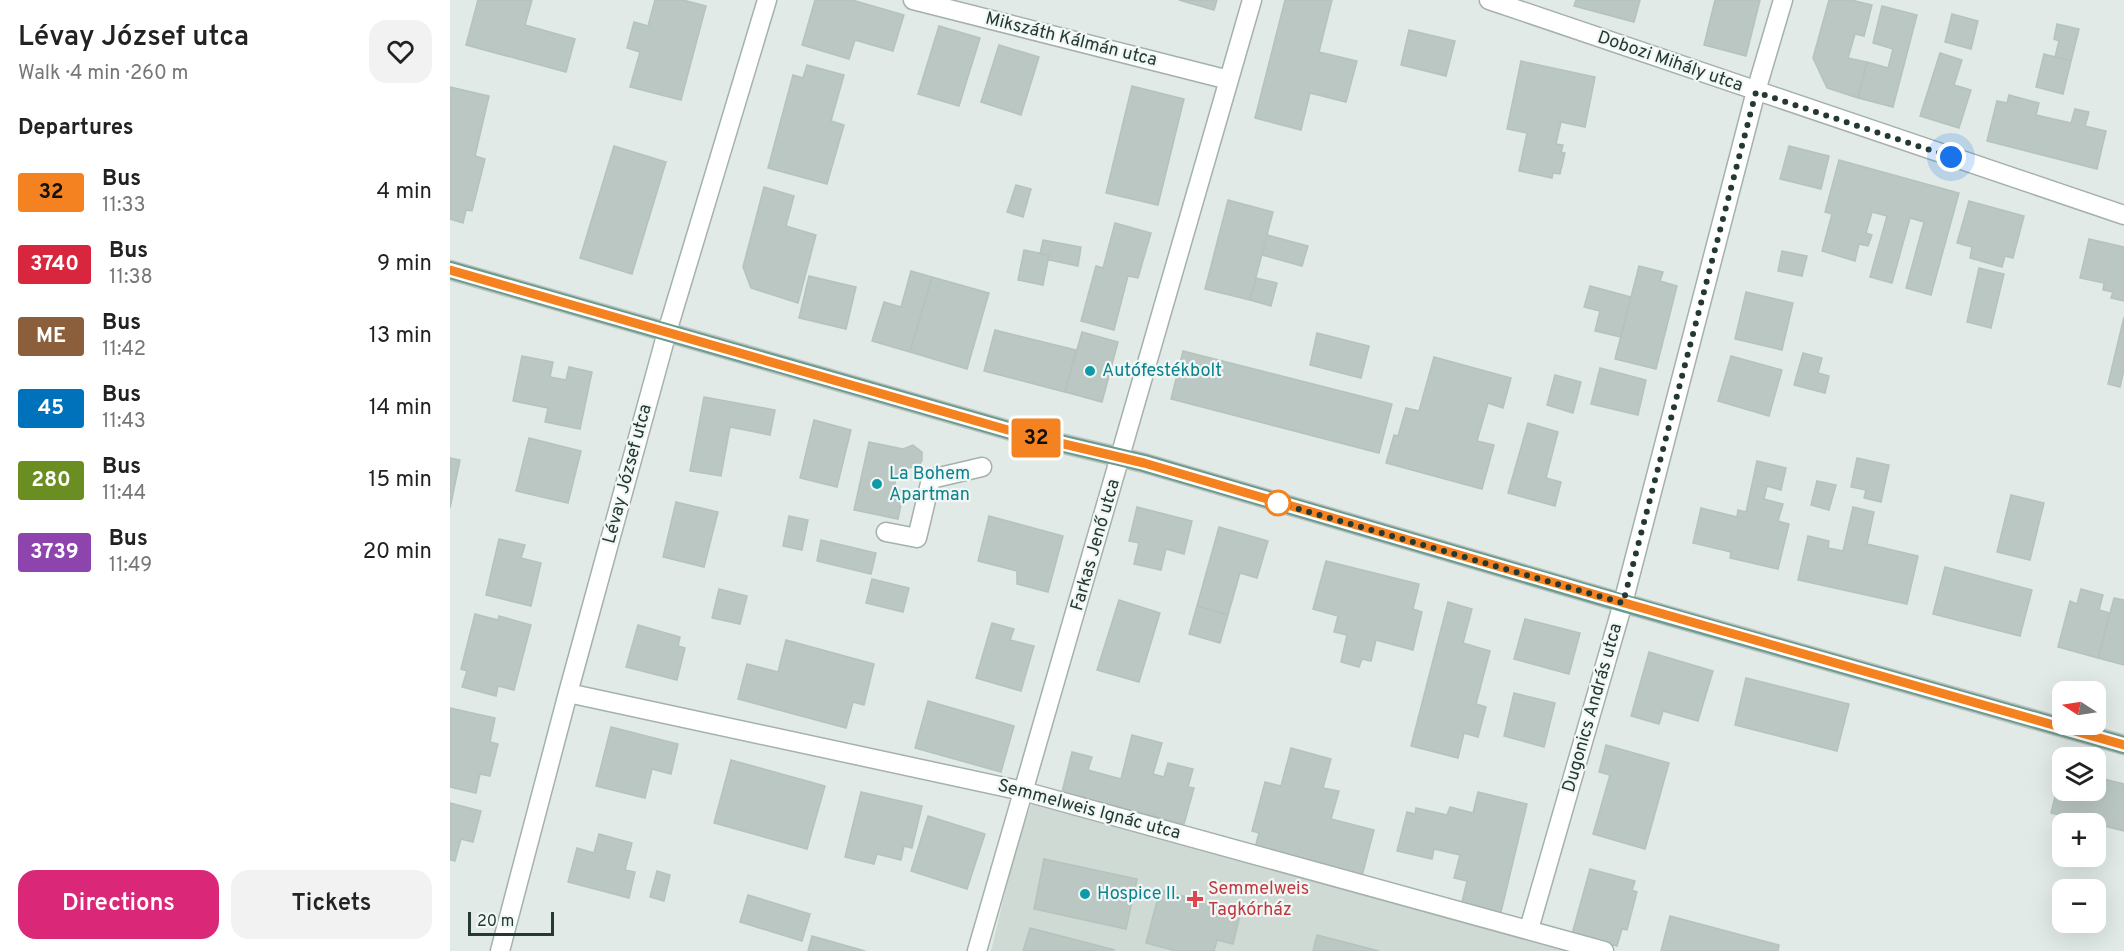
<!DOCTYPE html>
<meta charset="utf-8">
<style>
:root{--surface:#fff;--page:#f2f2f2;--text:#222;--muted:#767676;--accent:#db2777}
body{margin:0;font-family:Overpass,sans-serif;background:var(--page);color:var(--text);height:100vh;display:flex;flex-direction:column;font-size:22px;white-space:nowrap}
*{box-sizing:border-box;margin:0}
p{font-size:20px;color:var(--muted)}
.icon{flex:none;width:33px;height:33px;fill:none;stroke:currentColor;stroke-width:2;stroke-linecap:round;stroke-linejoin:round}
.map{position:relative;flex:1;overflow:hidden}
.side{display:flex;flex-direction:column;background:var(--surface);width:450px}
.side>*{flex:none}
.badge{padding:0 12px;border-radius:4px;font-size:21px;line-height:39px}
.needle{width:39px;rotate:282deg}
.controls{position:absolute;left:1602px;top:681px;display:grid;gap:12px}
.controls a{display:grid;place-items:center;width:54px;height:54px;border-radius:12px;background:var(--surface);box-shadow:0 6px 24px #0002;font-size:30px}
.scale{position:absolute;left:18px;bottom:15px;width:86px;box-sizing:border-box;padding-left:6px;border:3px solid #233932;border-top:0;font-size:16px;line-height:21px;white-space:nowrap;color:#233932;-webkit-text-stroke:4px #f1f7f4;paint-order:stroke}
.you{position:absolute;width:30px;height:30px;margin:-15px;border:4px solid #fff;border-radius:50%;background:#1a73e8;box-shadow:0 0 0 9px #1a73e833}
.map>.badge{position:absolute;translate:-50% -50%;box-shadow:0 0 0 3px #fff}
h2{padding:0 18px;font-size:22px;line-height:54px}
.round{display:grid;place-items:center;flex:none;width:63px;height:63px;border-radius:18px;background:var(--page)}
.overview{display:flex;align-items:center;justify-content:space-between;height:102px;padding:0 18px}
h1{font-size:28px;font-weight:600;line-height:45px}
.cta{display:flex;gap:12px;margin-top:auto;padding:12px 18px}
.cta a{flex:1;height:69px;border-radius:18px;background:var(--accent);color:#fff;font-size:24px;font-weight:600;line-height:69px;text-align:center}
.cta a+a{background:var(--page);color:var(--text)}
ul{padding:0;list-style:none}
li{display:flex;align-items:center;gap:18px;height:72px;padding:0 18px}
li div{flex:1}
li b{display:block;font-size:22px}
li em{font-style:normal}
li .badge{min-width:66px;font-weight:700;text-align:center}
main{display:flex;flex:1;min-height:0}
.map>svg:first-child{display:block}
.built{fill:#d0dad5}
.building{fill:#bac7c2;stroke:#b4c3bc;stroke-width:1.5}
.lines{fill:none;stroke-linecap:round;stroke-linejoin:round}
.minor-casing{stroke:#a4b1ac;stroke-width:21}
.primary-casing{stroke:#bdc4c2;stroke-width:21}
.minor{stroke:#fff;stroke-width:18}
.primary{stroke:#6a9b8d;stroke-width:18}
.line-casing{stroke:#fff;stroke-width:14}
.line{stroke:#f58220;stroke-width:9}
.walk{stroke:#233932;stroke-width:6;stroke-dasharray:0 10.8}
.culture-dot{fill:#0f9aa8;stroke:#f1f7f4;stroke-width:2}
.stop-dot{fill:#fff;stroke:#f58220;stroke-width:3}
.health-dot{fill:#e0444e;stroke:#f1f7f4;stroke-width:2}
.labels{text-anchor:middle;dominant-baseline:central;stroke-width:4.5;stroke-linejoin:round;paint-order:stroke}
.street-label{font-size:18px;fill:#233932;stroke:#f1f7f4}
.culture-label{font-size:18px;fill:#0d838f;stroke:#f1f7f4;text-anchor:start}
.health-label{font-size:18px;fill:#be3a42;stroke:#f1f7f4;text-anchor:start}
</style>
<main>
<section class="side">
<div class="overview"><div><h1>Lévay József utca</h1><p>Walk · 4 min · 260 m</p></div><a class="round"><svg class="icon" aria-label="heart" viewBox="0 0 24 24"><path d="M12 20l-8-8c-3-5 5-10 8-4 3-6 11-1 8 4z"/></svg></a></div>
<h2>Departures</h2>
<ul>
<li><span class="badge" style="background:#f58220;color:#111">32</span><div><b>Bus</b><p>11:33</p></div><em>4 min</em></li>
<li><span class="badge" style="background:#d7263d;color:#fff">3740</span><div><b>Bus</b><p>11:38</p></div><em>9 min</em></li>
<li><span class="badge" style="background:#8b5e3c;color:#fff">ME</span><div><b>Bus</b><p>11:42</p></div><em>13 min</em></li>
<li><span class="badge" style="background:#0072bc;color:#fff">45</span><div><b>Bus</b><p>11:43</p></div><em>14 min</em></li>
<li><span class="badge" style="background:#6b8e23;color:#fff">280</span><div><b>Bus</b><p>11:44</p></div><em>15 min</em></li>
<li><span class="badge" style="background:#8e44ad;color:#fff">3739</span><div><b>Bus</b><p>11:49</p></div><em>20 min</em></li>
</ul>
<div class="cta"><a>Directions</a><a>Tickets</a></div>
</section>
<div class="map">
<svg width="1674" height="951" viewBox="0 0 1674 951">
<rect width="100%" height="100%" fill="#e1eae6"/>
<path class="built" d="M583 800 1122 951H541L566 847Z"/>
<path class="building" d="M28 0H82L75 25 125 39 116 72 16 45Z
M205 0H233L256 6 231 100 180 87 190 52 177 48 184 22 198 26Z
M365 0H402L454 15 443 51 405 40 399 59 352 45Z
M729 0H767L764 10Z
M835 0H882L869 52 907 61 896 102 860 93 851 130 805 118Z
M1126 0H1190L1184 22 1124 6Z
M1265 0H1310L1296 56 1254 45Z
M1379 0H1401L1422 5 1414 36 1405 34 1398 58 1417 62 1408 98 1377 88 1363 58Z
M1432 6 1467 15 1443 107 1408 98 1417 62 1438 68 1443 49 1423 43Z
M1502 14 1528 21 1521 49 1495 42Z
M1607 24 1629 29 1621 61 1605 57 1609 41 1604 39Z
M489 26 530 38 509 106 468 94Z
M959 30 1005 41 996 76 951 65Z
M549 45 589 57 571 115 531 102Z
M1490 53 1512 60 1504 85 1521 90 1509 128 1470 116Z
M1594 54 1621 61 1613 94 1586 87Z
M1071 61 1145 77 1135 127 1111 122 1106 144 1113 145 1111 152 1115 153 1110 174 1103 173 1102 178 1069 171 1077 133 1057 129Z
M357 65 394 75 381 121 394 125 377 184 318 168 343 75 353 78Z
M682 86 734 99 708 205 656 193Z
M0 87 39 96 25 156 35 159 22 211 16 210 13 223 0 219Z
M1559 95 1589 103 1586 115 1621 123 1625 109 1639 112 1635 126 1656 131 1647 169 1537 141 1547 101 1557 103Z
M164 146 216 162 182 274 130 258Z
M1339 146 1379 156 1371 189 1330 179Z
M1389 160 1509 193 1481 295 1456 288 1474 222 1460 218 1442 283 1420 277 1437 216 1422 212 1416 233 1422 235 1418 246 1409 244 1405 261 1372 251 1382 214 1375 212Z
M566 185 581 189 573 217 557 212Z
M314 187 344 196 336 226 366 235 348 303 301 288 293 267Z
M778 200 823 212 800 300 755 289Z
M1519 201 1574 216 1563 258 1555 256 1552 267 1520 258 1522 247 1507 243Z
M665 223 701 233 688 278 678 276 664 330 631 321 646 266 653 268Z
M817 235 858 246 852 266 812 255Z
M1639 239 1674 247V301L1661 298 1663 292 1653 290 1654 283 1630 278Z
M593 240 631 247 628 266 599 260V255L590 254Z
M574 250 599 255 593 285 568 280Z
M1332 251 1357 256 1352 276 1328 271Z
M1189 266 1213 272 1210 281 1227 286 1206 369 1165 359Z
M1529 268 1554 274 1541 328 1517 322Z
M461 271 482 277 460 352 422 341 434 302 451 307Z
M359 276 406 287 396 329 349 318Z
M482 277 539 293 517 369 460 352Z
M806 278 827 283 821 306 800 300Z
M1140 286 1181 297 1171 337 1145 331 1150 311 1134 307Z
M1296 292 1343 303 1332 350 1285 339Z
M1674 317V370L1670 387 1658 384Z
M545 330 626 350 615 392 534 371Z
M632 332 668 342 652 402 615 392Z
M867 333 919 346 911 378 860 365Z
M733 351 942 404 929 453 721 399Z
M1353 353 1372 358 1368 373 1379 376 1375 393 1344 385Z
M72 356 103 362 100 377 116 380 119 367 142 372 130 429 95 422 98 408 63 401Z
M1281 356 1332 370 1319 416 1268 401Z
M984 357 1061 378 1053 408 1038 403 1027 441 1044 445 1032 489 936 463 944 435 948 436 956 408 969 411Z
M1150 368 1196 380 1188 415 1141 404Z
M1105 375 1131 382 1123 413 1097 405Z
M254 397 325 410 320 435 280 427 271 476 240 471Z
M364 420 401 430 387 487 350 478Z
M1078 423 1108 432 1096 478 1111 482 1105 506 1058 493Z
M79 438 131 451 118 503 66 491Z
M419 442 453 449 463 445 472 452V460L469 466 458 468 455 479 446 478 444 489 454 491 448 519 404 510Z
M0 458 10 460 0 508Z
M1407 458 1439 465 1431 502 1414 498 1416 490 1401 487Z
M1307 461 1336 468 1331 490 1317 486 1314 499 1333 504 1328 521 1339 524 1328 569 1280 558 1281 552 1243 543 1251 508 1287 517 1288 510 1296 512Z
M1367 481 1386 485 1379 510 1361 505Z
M1561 495 1594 503 1580 560 1547 552Z
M226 502 268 512 254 567 213 557Z
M687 507 742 521 734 554 716 549 711 570 684 564 689 543 679 541Z
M1403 507 1424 512 1417 544 1468 556 1457 604 1348 580 1358 536 1379 541 1378 548 1393 551Z
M339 516 358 520 352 550 333 546Z
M539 516 613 536 598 592 567 584V571L528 561Z
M769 527 818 541 807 578 790 573 778 615 747 606Z
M49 539 75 545 71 558 91 563 81 606 36 595Z
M371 540 426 553 421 574 367 561Z
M876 561 969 584 963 609 972 612 963 650 926 640 921 661 912 659 909 667 891 662 897 635 884 632 888 616 863 609Z
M1495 567 1582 590 1570 636 1483 614Z
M422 579 459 588 453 612 416 603Z
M269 589 297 596 290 624 262 618Z
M1631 589 1653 595 1649 610 1660 613 1648 658 1608 647 1620 601 1627 604Z
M1664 598 1674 600V665L1648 658Z
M669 600 710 613 689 682 647 670Z
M998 602 1022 609 1013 643 1040 651 1026 704 1036 707 1028 737 1014 733 1008 758 961 746Z
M747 606 778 615 770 643 739 634Z
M25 614 48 620 49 616 81 625 64 690 48 686 46 696 12 687 17 671 11 669Z
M1075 619 1130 633 1119 674 1064 659Z
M542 623 564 629 560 640 584 646 571 691 526 678Z
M188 625 230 637 228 646 235 648 227 680 176 667Z
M336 640 424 664 414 705 403 702 396 728 288 699 297 664 328 672Z
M1199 652 1263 671 1248 721 1213 711 1209 724 1181 716Z
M1296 678 1399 704 1387 751 1285 725Z
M1064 693 1105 703 1094 747 1054 736Z
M478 701 564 726 551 772 465 748Z
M0 708 45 718 40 742 48 744 40 776 30 774 26 793 0 787Z
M161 727 228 744 221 774 202 769 195 798 146 786Z
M682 735 712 743 703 774 714 777 718 763 743 769 738 787 744 788 734 824 612 792 622 752 642 757 638 770 671 779Z
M1156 745 1219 763 1195 849 1143 834 1160 775 1149 772Z
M841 748 881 759 873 788 889 791 881 819 924 830 912 876 805 848 809 833 802 831 815 782 831 786Z
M281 760 375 786 357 849 264 823Z
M1612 769V790H1646V777L1674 784V831L1601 813Z
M411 792 472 806 462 848 454 846 451 860 427 854 424 864 395 857Z
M1028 792 1077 804 1050 916 1011 906 1017 881 1004 878 1010 855 984 849 982 859 947 851 957 812 965 814 966 808 997 815 1000 807 1023 813Z
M0 803 31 811 23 842 11 839 5 861 0 860Z
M478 816 535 834 517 889 461 871Z
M149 834 182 843 175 870 185 872 179 898 118 882 127 848 144 853Z
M594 859 687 879 676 929 584 909Z
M1140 869 1185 881 1182 890 1187 892 1177 930 1172 929 1167 946 1122 934Z
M207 871 220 875 214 901 200 897Z
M710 890 791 911 783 944 767 940 764 951H726L696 943Z
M298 895 360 914 352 941 290 922Z
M1220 916 1329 945 1328 951H1211Z
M580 928 665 950 573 951Z
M867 935 929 951H863Z
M362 936 415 951H358Z"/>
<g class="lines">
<defs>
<path id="minor" d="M463 0 779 80
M1039 0 1674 215
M436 532 467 538 481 479 532 467
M118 693 573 791 1154 951
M1079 929 1173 603 1306 91 1333 0
M50 951 118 693 217 332 317 0
M527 951 802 0"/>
<path id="primary" d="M0 270 572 434 694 463 1173 603 1674 745"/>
</defs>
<use href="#minor" class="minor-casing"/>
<use href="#primary" class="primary-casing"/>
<use href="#minor" class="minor"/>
<use href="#primary" class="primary"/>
</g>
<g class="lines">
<defs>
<path id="line" d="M0 270 572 434 694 463 1150 596 1674 745"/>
</defs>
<use href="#line" class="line-casing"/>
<use href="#line" class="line"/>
<path class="walk" d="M828 503 1173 603 1306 92 1501 157"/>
</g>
<g class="culture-dot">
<circle cx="640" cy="371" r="6"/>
<circle cx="427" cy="484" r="6"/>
<circle cx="635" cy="894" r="6"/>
</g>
<circle class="stop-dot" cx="828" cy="503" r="12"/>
<path class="health-dot" d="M742 890h6v6h6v6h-6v6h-6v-6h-6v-6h6z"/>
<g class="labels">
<g class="street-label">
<text transform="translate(621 40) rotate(14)">Mikszáth Kálmán utca</text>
<text transform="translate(1220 62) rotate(19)">Dobozi Mihály utca</text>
<text transform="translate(178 474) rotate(-75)">Lévay József utca</text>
<text transform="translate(646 545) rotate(-74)">Farkas Jenő utca</text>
<text transform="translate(1143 708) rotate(-74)">Dugonics András utca</text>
<text transform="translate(639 810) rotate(15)">Semmelweis Ignác utca</text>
</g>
<g class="culture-label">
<text x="652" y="371">Autófestékbolt</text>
<text x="439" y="474">La Bohem<tspan x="439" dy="21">Apartman</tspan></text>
<text x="647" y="894">Hospice II.</text>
</g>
<g class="health-label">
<text x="758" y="889">Semmelweis<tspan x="758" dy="21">Tagkórház</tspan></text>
</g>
</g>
</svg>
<div class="controls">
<a><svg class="needle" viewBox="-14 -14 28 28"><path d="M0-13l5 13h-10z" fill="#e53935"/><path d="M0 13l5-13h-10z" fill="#767676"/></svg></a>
<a><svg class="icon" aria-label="layers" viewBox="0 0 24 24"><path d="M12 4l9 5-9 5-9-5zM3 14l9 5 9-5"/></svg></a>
<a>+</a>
<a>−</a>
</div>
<div class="scale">20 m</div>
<div class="you" style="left:1501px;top:157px"></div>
<b class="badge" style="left:586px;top:438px;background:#f58220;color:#111">32</b>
</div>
</main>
